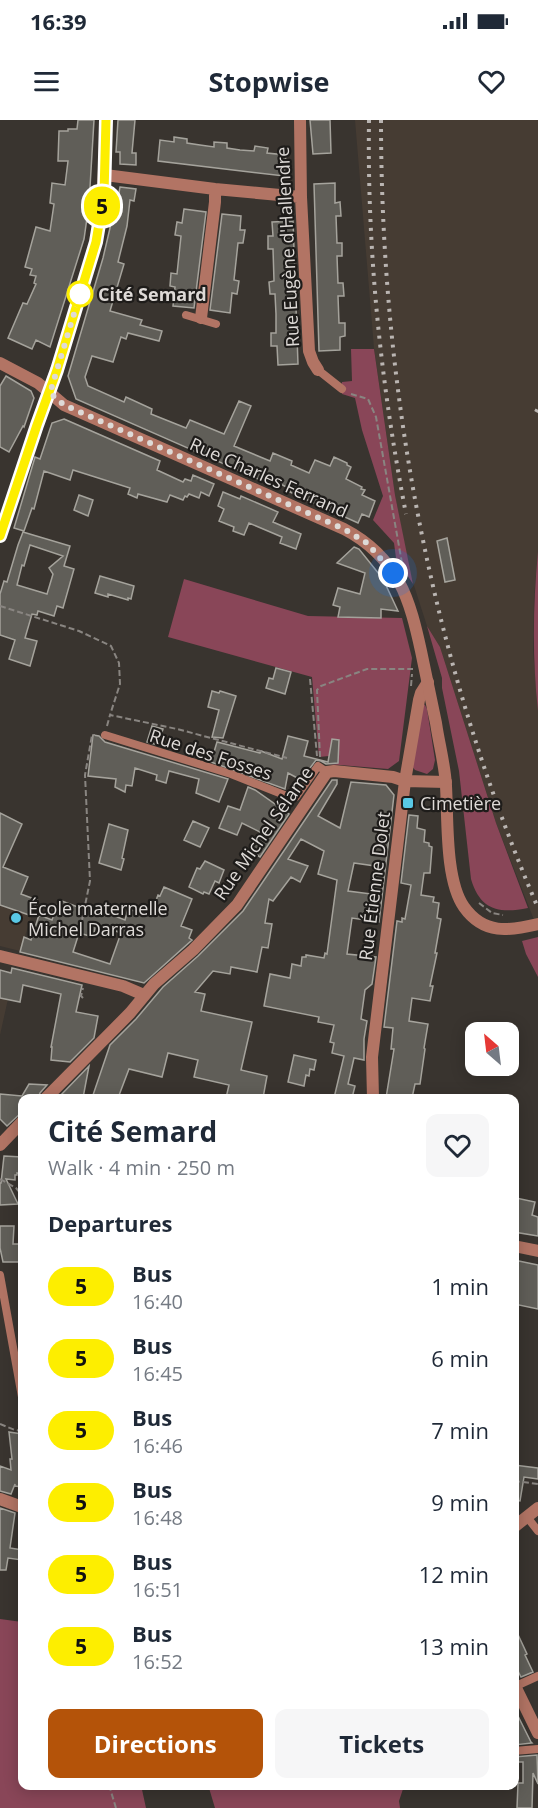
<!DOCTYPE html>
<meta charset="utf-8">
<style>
:root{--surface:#fff;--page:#f6f6f7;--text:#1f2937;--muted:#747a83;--accent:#b45309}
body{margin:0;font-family:"Open Sans",sans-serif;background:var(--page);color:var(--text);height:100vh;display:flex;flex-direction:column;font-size:22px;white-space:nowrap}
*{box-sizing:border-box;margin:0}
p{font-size:20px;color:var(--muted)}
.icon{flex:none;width:33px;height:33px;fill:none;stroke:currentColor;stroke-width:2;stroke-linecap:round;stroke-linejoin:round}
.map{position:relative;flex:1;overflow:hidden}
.details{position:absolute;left:18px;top:974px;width:501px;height:696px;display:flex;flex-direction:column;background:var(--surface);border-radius:12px;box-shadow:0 3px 15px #0003}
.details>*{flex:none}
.badge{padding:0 12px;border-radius:20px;font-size:21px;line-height:39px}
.needle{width:39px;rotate:332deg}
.controls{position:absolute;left:465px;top:902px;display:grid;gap:12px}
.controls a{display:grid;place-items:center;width:54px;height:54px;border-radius:12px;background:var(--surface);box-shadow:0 3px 15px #0003;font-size:30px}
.you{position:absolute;width:30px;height:30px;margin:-15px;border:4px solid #fff;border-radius:50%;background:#1a73e8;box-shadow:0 0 0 9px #1a73e833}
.map>.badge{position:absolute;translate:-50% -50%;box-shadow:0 0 0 3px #fff}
h2{padding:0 30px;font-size:22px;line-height:54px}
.round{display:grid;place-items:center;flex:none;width:63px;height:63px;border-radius:12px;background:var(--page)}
.headline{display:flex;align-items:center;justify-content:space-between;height:102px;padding:0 30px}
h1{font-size:28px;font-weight:700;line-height:45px}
.button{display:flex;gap:12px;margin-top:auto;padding:12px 30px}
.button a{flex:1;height:69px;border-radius:12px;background:var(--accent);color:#fff;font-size:24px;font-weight:700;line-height:69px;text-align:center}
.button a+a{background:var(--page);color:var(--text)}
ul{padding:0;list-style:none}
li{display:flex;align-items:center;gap:18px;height:72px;padding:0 30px}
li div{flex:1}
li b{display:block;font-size:22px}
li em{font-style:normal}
li .badge{min-width:66px;font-weight:700;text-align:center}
.status{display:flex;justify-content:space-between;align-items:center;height:42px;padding:0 30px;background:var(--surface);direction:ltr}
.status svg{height:16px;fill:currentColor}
header{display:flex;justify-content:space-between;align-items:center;height:78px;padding:0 30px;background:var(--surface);font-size:27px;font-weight:700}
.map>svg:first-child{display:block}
.built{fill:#463c33}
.green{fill:#894658}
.building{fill:#605e58;stroke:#a5a39c;stroke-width:1.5;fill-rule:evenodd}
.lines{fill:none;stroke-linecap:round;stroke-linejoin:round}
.path{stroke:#898581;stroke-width:2;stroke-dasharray:6 3;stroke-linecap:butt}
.service{stroke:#b27464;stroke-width:8}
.pedestrian{stroke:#b27464;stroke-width:12}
.minor{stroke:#b27464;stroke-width:12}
.tertiary{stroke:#b27464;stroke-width:12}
.rail{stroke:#bab5b2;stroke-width:4;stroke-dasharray:3 6;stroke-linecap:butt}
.line-casing{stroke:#fff;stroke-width:14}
.line{stroke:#fdee00;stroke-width:9}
.walk{stroke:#dedad7;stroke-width:6;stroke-dasharray:0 10.8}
.stop-dot{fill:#fff;stroke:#fdee00;stroke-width:3}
.poi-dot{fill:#59c8e5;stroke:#1e1c1a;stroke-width:2}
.labels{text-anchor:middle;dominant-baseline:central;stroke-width:4.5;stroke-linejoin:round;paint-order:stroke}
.street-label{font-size:18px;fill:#dedad7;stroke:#1e1c1a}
.stop-label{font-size:18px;font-weight:bold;fill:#dedad7;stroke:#1e1c1a;text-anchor:start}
.poi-label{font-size:18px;fill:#dedad7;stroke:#1e1c1a;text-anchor:start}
</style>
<div class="status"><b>16:39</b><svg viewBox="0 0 49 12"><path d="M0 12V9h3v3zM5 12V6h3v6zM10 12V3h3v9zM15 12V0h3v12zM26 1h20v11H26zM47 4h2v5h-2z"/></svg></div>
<header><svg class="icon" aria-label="menu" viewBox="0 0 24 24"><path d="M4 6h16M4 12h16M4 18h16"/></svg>Stopwise<svg class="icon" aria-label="heart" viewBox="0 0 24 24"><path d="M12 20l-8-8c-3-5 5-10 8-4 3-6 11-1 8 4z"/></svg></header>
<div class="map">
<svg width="538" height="1688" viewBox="0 0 538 1688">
<rect width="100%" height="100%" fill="#39342f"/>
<path class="built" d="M355 0H538V431L534 478 533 531 538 591V810L496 703 440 527 427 506 410 453 395 375 374 228Z
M0 767 37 780 20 831 0 826Z
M0 850 11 852 8 879 0 915Z"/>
<path class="green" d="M351 229H374L395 375 413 464 396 438 394 423 373 400 383 376 362 310 355 278 342 274V262L352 261Z
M538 431V591C532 537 533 485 538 431Z
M184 459 308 496 402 498 412 538 399 641 388 649 328 644 329 636 319 637 312 557 168 517Z
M427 506 440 527 496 703 528 788C499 794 480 790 471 759L459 651 442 568V558Z
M423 584 425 585 427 589 435 640 433 649 427 654 415 650 411 645Z
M538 817V857L526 834 522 821Z
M0 1499 22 1502V1665H141L146 1688H0Z
M209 1668 403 1669 399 1681 400 1688H215Z"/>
<path class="building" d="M78 0H94L89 84 84 119 50 227 36 220 32 229 8 218 23 183 27 184 36 164 34 163 36 156 30 155 32 149 25 147 36 107 50 111 54 84 50 83 52 63 65 65 68 41H58L59 11H68V9H77Z
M118 0H135L132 33H136V45L120 44V32H116Z
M310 0H330L331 33 313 34Z
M174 17 187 19V23L200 25 214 27V22L227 23V28L240 30 254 31 255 26 268 28 267 33 286 35 284 56 158 41 160 20 174 22Z
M335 63V83L340 82 341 96H336L337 123H342V136H337L338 163H343L344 176H338L339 203H345V216L340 217V230L319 231 314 64Z
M120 67 136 69 134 81 130 80 127 106 118 142 124 144 110 191 142 200 140 205 162 211 159 221 128 213 126 219 121 217 113 242 92 236 85 257 88 266 124 282 126 277 152 289 151 294 186 308 190 300 224 314 239 281 251 286 234 326 270 341 273 333 292 341 291 345 309 353 315 340 330 346 334 337 347 343V345L351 347 346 359 362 367 361 369 365 370 362 375 375 381 369 397 362 394 358 403 290 372 291 369 267 358 265 362 76 279 68 256 103 138 110 108 114 78H118Z
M184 89 206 92 194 188 173 186 175 167 170 166 171 153 177 154 181 116 175 115 177 102 182 103Z
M222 94 241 96 240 110H245L243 123H238L234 160 239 161 238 168 237 174 232 173 230 193 210 190Z
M293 101 298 244 278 245 277 226H271V213H276V194L275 174H270L269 162 274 161 273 129H268V116H273L272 102Z
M6 256 31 271 34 278 24 307 23 306 9 332 0 327V266Z
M64 299 160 341 157 350 183 362 185 359 191 361 193 355 214 364 209 376 201 372 199 378 189 374 187 377 185 376 183 380 170 375 167 382 138 374 137 378 128 374 130 368 73 350 70 360 44 351 34 389 32 388 24 411 14 408 35 337 40 339 52 303Z
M223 372 240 379 241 376 278 392 273 402 301 414 296 429 280 423 282 417 249 403 244 415 233 411 234 407 219 401 224 389 218 386Z
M79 375 93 380 88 396 74 390Z
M23 412 70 426 64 446 74 449 63 488 57 486 54 496 38 491 37 495 32 494 25 518 37 521 30 546 9 539 15 520 0 515V474L4 461 7 462 18 425ZM30 425 63 436 49 448 53 454 47 474 17 465 22 445 24 446Z
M447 418 455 460 445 462 437 421Z
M354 427 359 429 383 459 398 491 381 489V498L338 497 340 487 333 485 338 468 360 474 365 453 337 443Z
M100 456 134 466 131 479 128 478V480L108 474V477L95 473Z
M276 548 291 552 285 574 266 568 269 558 273 559Z
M212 571 219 573 220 571 236 576 223 618 212 617 219 590 208 587Z
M152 606 163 609 158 625 147 622Z
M93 615 99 616 105 622 228 659 219 682 196 673 199 659 169 651 166 663 156 660 157 655 135 648 132 666 126 665 125 672 115 667 116 659 88 656Z
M288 616 308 621 304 636 328 642 332 619 339 620 338 643 326 644 321 641 316 640 301 660 288 653 285 669 211 642 217 622 260 633 261 631 282 639Z
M332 660H337V664L318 696 340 708 351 662 386 665 394 675 379 802 352 798 347 834 376 837 372 864 365 870 361 899 367 901 364 919V940L354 938 348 964 355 966 352 978H334L344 936 332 933 334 923 330 922 334 905 318 902 319 897 264 886 270 854 290 858 292 844 301 846 302 837H306V835L324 838 325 833 327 834 337 760 318 754 324 731 301 719 288 739 308 746 300 762 291 757 273 781 269 779 265 803 272 804 268 828 262 827 257 852 231 847 230 854 213 851 195 872 205 874 201 891 252 902 241 950 267 956 263 978H226L229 965 194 957 198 940 168 933 162 957 129 949 118 978H92L110 925 136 899 163 867 198 836 243 791ZM354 743 375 746 371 774 348 771Z
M248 667 255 670 289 694 260 737 252 732V727L262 713 242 703 237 715 219 708 228 686 240 690Z
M0 693 22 704 3 747 28 757 21 774 37 780 32 796 0 785Z
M409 695 418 696 417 708 425 710 424 722 429 723V726L432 727 430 753H424L421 775 434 777 433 782 439 783 437 798 441 799 435 833H437L430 866H433L430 881 412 878 409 901 428 904 424 928 425 929 420 964H415L412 978H386L394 929H391L393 908 384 907 397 801 402 802V798L405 799 411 765 401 763Z
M193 701 209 708 200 727 184 720Z
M109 704 128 710 122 738 124 739 121 750 99 743Z
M205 741 224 750 219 763 215 761 209 774 204 772 203 774 189 767 197 748 200 749Z
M164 767 192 779 181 806 192 810 189 818 192 820 144 863 20 832 24 817 31 820 39 795 52 800 59 780 86 790 88 786 99 788V790L125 800 128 789 150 796 158 775 160 776ZM96 804 121 813 110 844 73 832 79 813 93 817Z
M12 848 82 865 76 892 98 896 94 918 70 942 51 940 52 927H51L61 874 23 865 20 882 0 878V850L11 853Z
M294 935 316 940 314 950 310 949 309 956 306 955 304 966 288 962Z
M89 946 83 978H58Z
M29 964 47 965 40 973 38 978H22V992L7 1006 0 999V974L22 976Z
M4 1036 22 1037V1054L17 1053V1055H15V1060L6 1059 18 1084 0 1085V1063H1Z
M516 1078 535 1082 532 1095 538 1097V1116L514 1112Z
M0 1106H14L13 1124H20L22 1142H3L0 1128Z
M514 1140 538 1145V1189L514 1184Z
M9 1312 22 1314V1367L15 1366V1364L11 1374 0 1371V1346L11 1350 10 1339H12Z
M514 1345 538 1348V1359L524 1357 520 1381 514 1380Z
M0 1388 15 1393 10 1428 22 1430V1440L8 1438 6 1450H0Z
M514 1506 527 1534 525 1535 533 1552 521 1557 514 1543Z
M514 1588 531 1622 532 1623 514 1625Z
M537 1635 538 1664 533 1653 532 1688H517L518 1663H523V1642H514V1637Z"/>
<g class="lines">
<path class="path" d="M351 274 368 279 376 297 402 443
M0 486 79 511 111 526 119 543 120 564 110 595
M310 559 317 636
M411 566 412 554
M107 606 110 595 177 609 287 638
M320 637 317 570 321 566 367 549H413
M479 783 492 793 503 795
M76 818 80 810 90 761 85 655 92 615H95
M83 878 81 876 83 868
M0 1059 16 1068 22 1075
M0 1304 15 1310 22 1311
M514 1361 538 1364
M109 1665 116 1688"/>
<path class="service" d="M186 195 216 204
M318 250 342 269
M105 615 231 654 292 678 296 677 318 646 327 652
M0 1155 22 1277
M527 1397 538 1411
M516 1566 538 1556
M514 1631 538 1629"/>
<path class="pedestrian" d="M0 836 123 866 144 875"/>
<path class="minor" d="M300 0 301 77 309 231 313 242 318 250
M105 55 215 69 301 77
M201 198 215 82V69
M0 243 38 263 50 273
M46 978 130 893 154 864 193 830 237 785 327 652 334 651 393 657 405 661 446 662
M373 978 372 937 405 661 419 580 421 573 428 562
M0 1025 22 1002
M514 1126 538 1131
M0 1379 22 1387
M514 1407 538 1388
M514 1564 538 1613"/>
<path class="tertiary" d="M50 273 64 285 344 409C367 421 386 438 399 462 410 482 416 508 421 531 426 555 431 579 436 603 439 624 445 645 446 666 448 699 445 760 464 787 484 815 509 811 538 804
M0 416 37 305 59 245 96 122 103 74 106 0"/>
<path class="rail" d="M369 0C367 132 381 265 406 394
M381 0C381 271 431 539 538 788
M536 292 538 288"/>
</g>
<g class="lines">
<defs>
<path id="line" d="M0 416 37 305 57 250 96 122 104 74 106 0"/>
</defs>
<use href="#line" class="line-casing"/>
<use href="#line" class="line"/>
<path class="walk" d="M80 174 50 273 64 285 344 409 367 423 393 453"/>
</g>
<circle class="stop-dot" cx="80" cy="174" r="12"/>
<g class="poi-dot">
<rect x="402" y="677" width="12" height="12" rx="3"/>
<circle cx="16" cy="798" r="6"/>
</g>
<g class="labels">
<g class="street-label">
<text transform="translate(287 127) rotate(-93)">Rue Eugène d'Hallendre</text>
<text transform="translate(269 357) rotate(24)">Rue Charles Ferrand</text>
<text transform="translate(211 634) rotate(18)">Rue des Fosses</text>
<text transform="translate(263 713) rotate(-55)">Rue Michel Sélame</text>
<text transform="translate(374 766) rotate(-83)">Rue Étienne Dolet</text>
</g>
<g class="stop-label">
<text x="98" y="174">Cité Semard</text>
</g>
<g class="poi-label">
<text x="420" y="683">Cimetière</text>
<text x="28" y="788">École maternelle<tspan x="28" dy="21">Michel Darras</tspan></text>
</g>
</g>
</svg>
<div class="controls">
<a><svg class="needle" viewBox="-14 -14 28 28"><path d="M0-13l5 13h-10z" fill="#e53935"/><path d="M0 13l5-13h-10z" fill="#747a83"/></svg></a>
</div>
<div class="you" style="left:393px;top:453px"></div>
<b class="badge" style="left:102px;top:86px;background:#fdee00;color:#111">5</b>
<section class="details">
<div class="headline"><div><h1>Cité Semard</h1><p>Walk · 4 min · 250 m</p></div><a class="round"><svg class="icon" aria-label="heart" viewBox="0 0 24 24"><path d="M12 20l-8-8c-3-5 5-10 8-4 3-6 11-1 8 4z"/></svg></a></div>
<h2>Departures</h2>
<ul>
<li><span class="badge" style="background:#fdee00;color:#111">5</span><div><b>Bus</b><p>16:40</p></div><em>1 min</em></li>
<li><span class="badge" style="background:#fdee00;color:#111">5</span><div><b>Bus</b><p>16:45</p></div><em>6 min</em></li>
<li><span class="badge" style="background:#fdee00;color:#111">5</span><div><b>Bus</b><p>16:46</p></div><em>7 min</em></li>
<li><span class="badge" style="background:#fdee00;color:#111">5</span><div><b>Bus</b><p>16:48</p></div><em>9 min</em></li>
<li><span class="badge" style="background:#fdee00;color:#111">5</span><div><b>Bus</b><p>16:51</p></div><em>12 min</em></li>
<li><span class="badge" style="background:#fdee00;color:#111">5</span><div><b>Bus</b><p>16:52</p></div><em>13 min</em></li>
</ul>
<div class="button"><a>Directions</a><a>Tickets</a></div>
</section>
</div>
